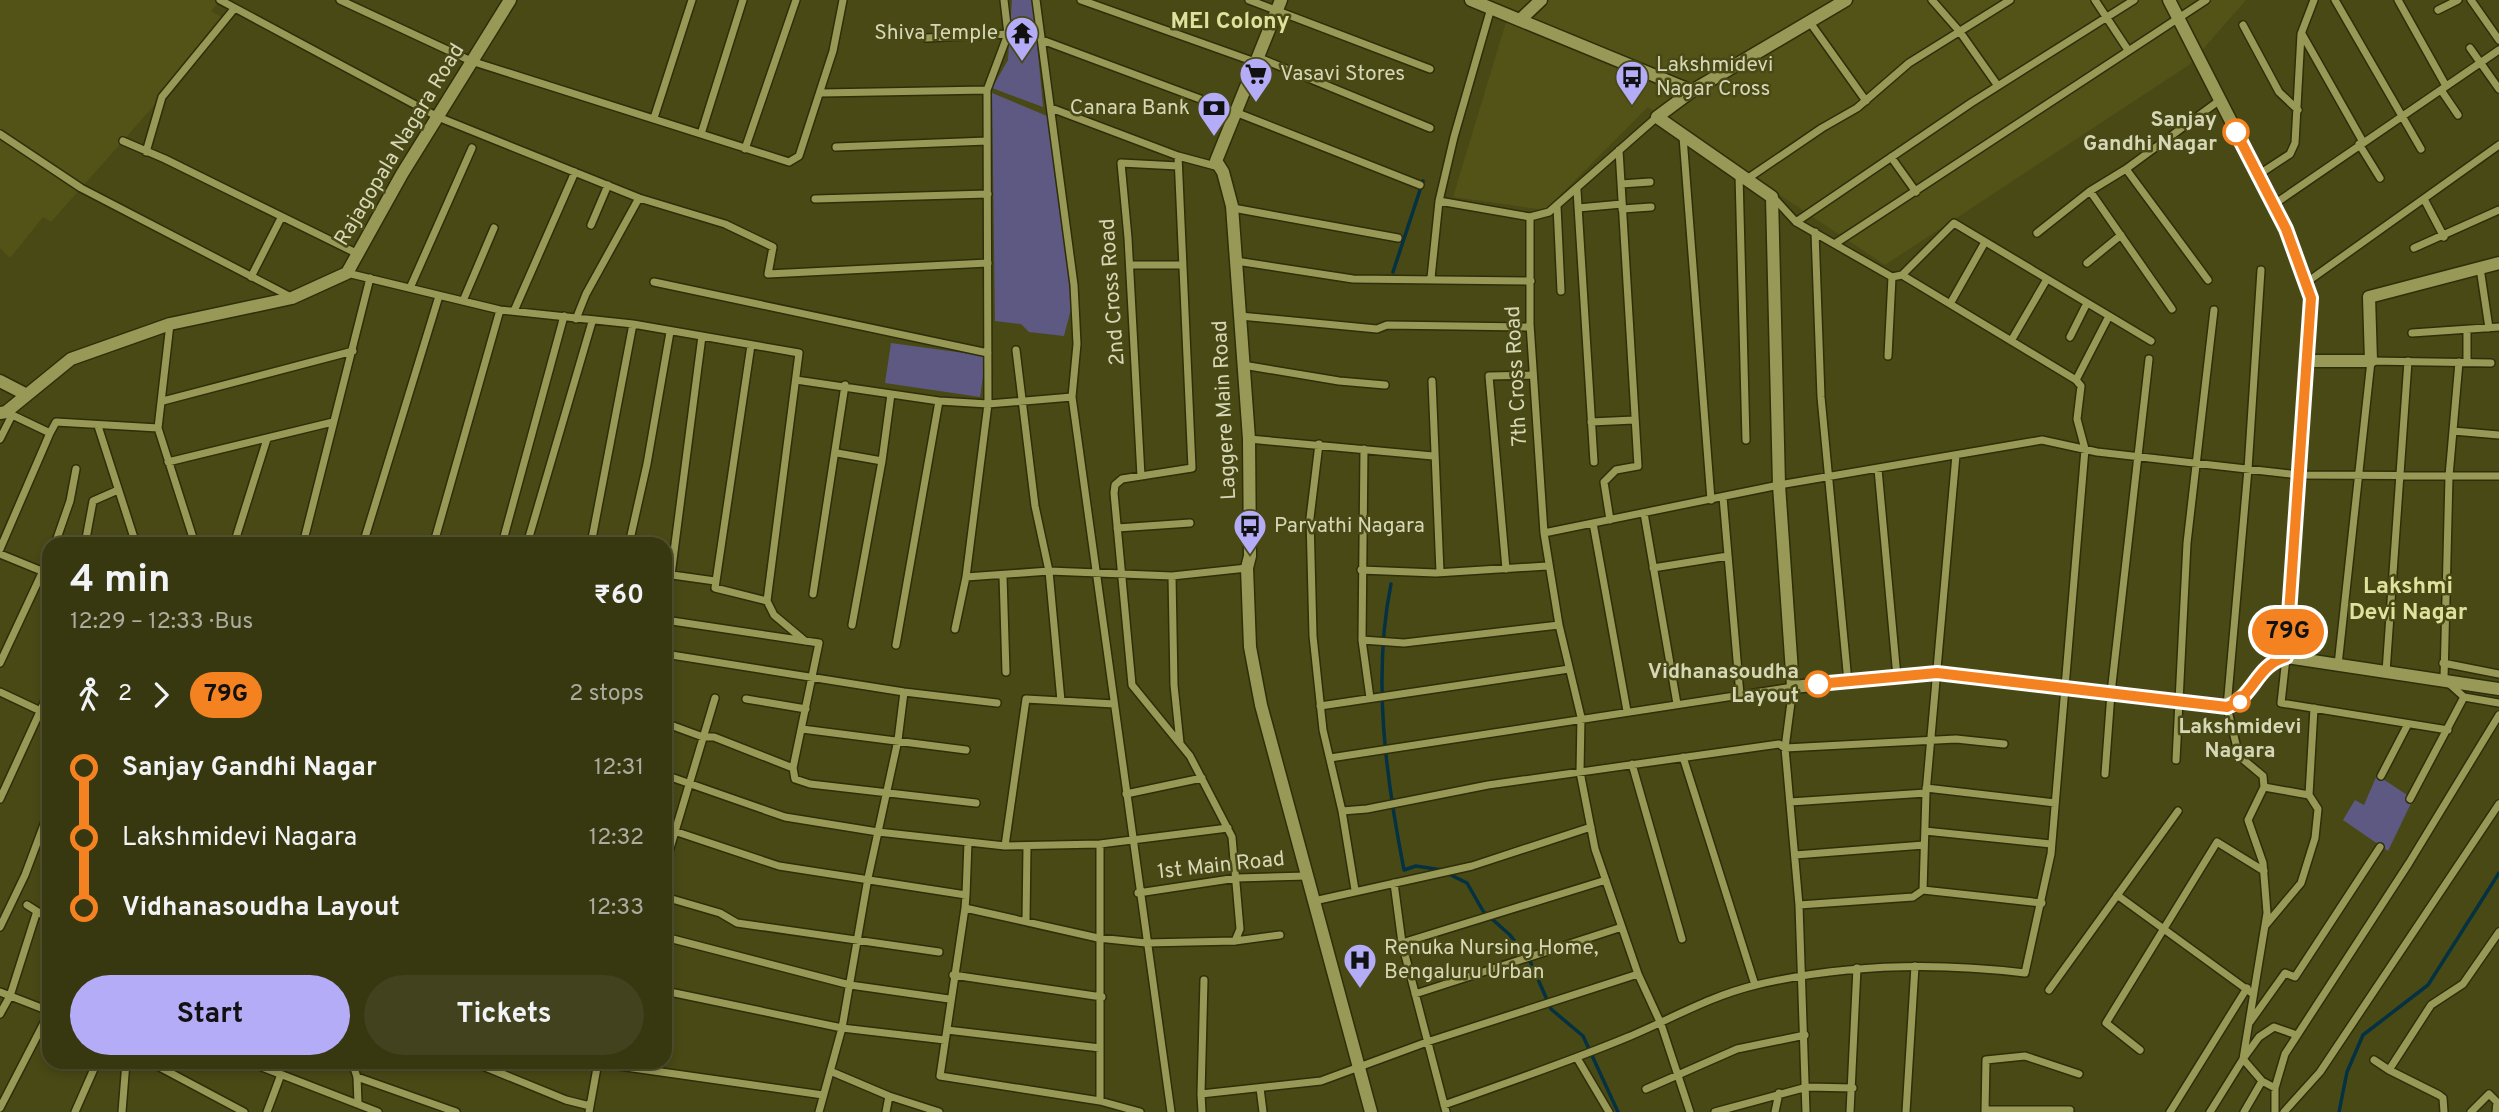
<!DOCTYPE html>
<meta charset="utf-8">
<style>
:root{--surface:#373710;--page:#42421e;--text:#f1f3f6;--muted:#aaac9f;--line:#515130;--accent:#b5acf8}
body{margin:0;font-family:Overpass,sans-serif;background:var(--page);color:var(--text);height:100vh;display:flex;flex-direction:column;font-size:26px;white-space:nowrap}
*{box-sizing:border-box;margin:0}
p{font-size:23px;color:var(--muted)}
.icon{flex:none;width:38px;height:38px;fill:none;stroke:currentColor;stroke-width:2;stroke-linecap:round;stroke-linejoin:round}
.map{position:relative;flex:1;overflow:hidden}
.drawer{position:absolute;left:42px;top:537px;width:630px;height:532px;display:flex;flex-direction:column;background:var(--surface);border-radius:21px;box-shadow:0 4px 10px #0003,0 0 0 2px var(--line)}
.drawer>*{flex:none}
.badge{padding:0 14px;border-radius:23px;font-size:24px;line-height:46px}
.map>.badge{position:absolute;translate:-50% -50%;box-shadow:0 0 0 4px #fff}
.legs{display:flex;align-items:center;gap:10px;height:77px;padding:0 28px;font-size:23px}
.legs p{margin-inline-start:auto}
.headline{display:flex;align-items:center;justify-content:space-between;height:119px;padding:0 28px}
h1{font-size:38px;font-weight:700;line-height:52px}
.action{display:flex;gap:14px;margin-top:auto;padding:14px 28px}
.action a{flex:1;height:80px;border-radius:42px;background:var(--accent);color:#111;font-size:28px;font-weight:700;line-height:80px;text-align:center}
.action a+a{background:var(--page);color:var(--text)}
ul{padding:0 28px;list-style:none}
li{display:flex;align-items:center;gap:24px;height:70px;font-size:26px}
li i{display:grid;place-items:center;width:10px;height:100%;margin:0 9px;background:currentColor}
li i::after{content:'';width:18px;height:18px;margin:-9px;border:5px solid;border-radius:50%;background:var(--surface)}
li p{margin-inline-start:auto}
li:first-child i{background:linear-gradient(#0000 50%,currentColor 0)}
li:last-child i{background:linear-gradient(currentColor 50%,#0000 0)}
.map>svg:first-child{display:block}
.built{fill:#535217}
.green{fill:#5e5983}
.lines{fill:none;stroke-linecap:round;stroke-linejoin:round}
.stream{stroke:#043243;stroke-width:3.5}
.minor-casing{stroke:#2e2e0a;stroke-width:10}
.tertiary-casing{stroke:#2e2e0a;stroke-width:15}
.minor{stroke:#989956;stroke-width:7}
.tertiary{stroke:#989956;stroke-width:12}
.line-1-casing{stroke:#fff;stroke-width:16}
.line-1{stroke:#f58220;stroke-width:10}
.stop-1-dot{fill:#fff;stroke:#f58220;stroke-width:3.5}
.labels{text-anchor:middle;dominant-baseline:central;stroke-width:5;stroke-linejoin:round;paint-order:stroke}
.poi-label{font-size:21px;fill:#d6d7b6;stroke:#494916;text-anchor:start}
.stop-label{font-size:21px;font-weight:bold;fill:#d6d7b6;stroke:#494916;text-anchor:end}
.street-label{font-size:21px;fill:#d6d7b6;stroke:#494916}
.neighbourhood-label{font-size:23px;font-weight:bold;fill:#e0e19c;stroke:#494916}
</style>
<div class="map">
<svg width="2499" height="1112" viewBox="0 0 2499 1112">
<rect width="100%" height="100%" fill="#494916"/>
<path class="built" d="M0 0H221L211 11 229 21 51 222 43 217 10 258 0 248Z
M1489 0H2246L2189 65 1885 265 1648 107 1545 210 1453 197 1510 9Z"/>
<path class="green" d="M1012 0H1033L1043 107 992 88 1008 60Z
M992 93 1047 116 1072 305 1064 336 1029 332 1021 324 995 321Z
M891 343 986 356 980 397 885 383Z
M2377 775 2413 799 2388 851 2343 820 2355 800 2364 805Z"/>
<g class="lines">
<path class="stream" d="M1393 272 1423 181
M1391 584C1372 678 1386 778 1404 870L1416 866 1442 870
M1449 874 1467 883 1483 911 1510 935 1530 961 1551 1009 1583 1036 1618 1112
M2339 1112 2347 1072 2363 1035 2428 985 2499 873"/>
<defs>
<path id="minor" d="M220 0 438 117 639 198 725 224 773 247 768 274 988 263
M340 0 471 61 789 162 799 156 833 51 843 0
M1004 0 1008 34 987 90 988 404 966 577 1049 571 1172 576 1247 568
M1036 0 1074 285 1077 344 1072 397 1171 1112
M1081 0 1255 62
M1249 0 1430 69
M1932 0 1960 32 1998 86
M2095 0 2128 50
M2335 0 2421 149
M2398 0 2446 86
M2471 0 2499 40
M2438 10 2458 0
M1809 21 1866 101
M2243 25 2279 92 2298 110
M2302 34 2363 142
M926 38 1008 34
M1042 40 1235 112 1420 185
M2470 48 2499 89
M1257 57 1430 128
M2441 90 2458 115
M821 93 987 90
M1051 108 1178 156 1219 167
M654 118 692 0
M0 134 81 188 291 297
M701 134 743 0
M1683 137 1711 500
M123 141 165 159 358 254
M2359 144 2380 178
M836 147 987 141
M745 149 796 0
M146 152 162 97 234 9
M1178 156 1192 468 1122 479 1115 485 1114 493 1132 685 1190 756 1232 837 1240 929 1235 941
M1891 157 1916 192
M2126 169 2220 100
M1739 175 1746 440
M2258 175 2290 154 2295 143 2301 34 2314 0
M1747 179 1822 128 1857 108 1909 63 2010 0
M1621 184 1650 182
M1577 190 1594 462
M2090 191 2172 309
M815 199 988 194
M2424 199 2444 237
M1439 201 1530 217 1549 212 1657 117
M2273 205 2499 50
M1557 206 1561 291
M1233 208 1398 238
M1578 208 1622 204
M1622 209 1651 207
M1530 217V324L1544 533 1559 625 1581 717 1580 772 1595 849 1638 974 1661 1024 1690 1112
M1796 222 1971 103 2134 0
M591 225 608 185
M1815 232 1821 397 1848 682
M2037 233 2090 191 2126 169 2208 280
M1836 243 2206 0
M2414 248 2499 210
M1236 261 1353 279 1531 281
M2087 263 2121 235
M1130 265H1182
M2480 268 2489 328
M2261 270 2248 469 2227 707 2239 756 2263 776 2264 787 2248 820 2263 863 2267 913 2243 1059 2262 1081 2275 1088
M347 273 500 310 633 324 799 353 767 601
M1902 275 1954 223 2151 341
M251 277 281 218
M1431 278 1439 201 1454 137 1491 8
M654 282 988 353
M2307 282 2499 145
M410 288 472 148
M463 301 494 228
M1950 304 1985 242
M514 311 575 172
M1240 316 1377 329 1387 325 1530 327
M576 319 586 294 639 198
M170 324 158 428 195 544
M2467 330V362
M2412 333 2499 327
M2070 337 2087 303
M2011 341 2047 279
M751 345 715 588 767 601 774 615 805 641
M1016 350 1035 506 1049 571 1061 701
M1888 356 1892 277
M2459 362 2449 476 2444 679 2464 697 2499 703
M1243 365 1339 381 1385 385
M796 380 939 401 988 404 1072 397
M2076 380 2109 316
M1432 381 1440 572
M163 401 353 351
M6 412 50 433 56 422 158 428
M1591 422 1634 420
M98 426 136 544
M2453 431 2499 435
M0 439 12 415
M1249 439 1433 456
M1319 444 1310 518 1313 636 1323 730 1342 811 1355 890
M1364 449 1362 640 1370 698
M837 453 882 461
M168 462 333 422
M1878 469 1897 677
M1141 476 1128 238 1121 163 1178 166
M1723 497 1740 695
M1644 513 1677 704
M1610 520 1604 482 1616 470 1638 466 1619 150
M1593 523 1627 711
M1117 528 1190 523
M1544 533 1779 485 2042 440 2097 452 2299 475 2499 476
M55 544 70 501 76 469
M85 544 93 501 118 490
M234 544 267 439
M303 544 370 278
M363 544 439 296
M467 544 435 539 500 310
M502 544 564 316
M527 544 592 322
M591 544 633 324
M629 544 647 464 670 332
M0 549 50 433
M0 554 49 574
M1653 568 1728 556
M1506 569 1489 376 1533 375
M1361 570 1436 573 1547 566
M665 574 715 581
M671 575 702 336
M1003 576 1006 672
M1172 576 1174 685 1180 743
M813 594 845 385
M665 620 819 643 793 768 795 779 810 784 976 803
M852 625 882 461 891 394
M955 629 966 577
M1362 640 1404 643 1559 625
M896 645 939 401
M665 654 904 692 997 703
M2286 658 2281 703 2448 730
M0 663 49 558
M2443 663 2499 674
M2338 665 2371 361 2491 363
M2386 672 2408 361
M0 692 49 715
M746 699 806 709
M1320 706 1569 669
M665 723 703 737H714L793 768
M802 729 966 750
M1683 757 1755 985
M1330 758 1793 687 1785 748 1799 905 1806 1112
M2176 760 2187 543 2214 310
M1632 764 1682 939
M2105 774 2111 693 2149 359
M665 775 785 817 878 832 1005 846 1100 844 1228 828
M2381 776 2408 724
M2264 787 2309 795
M1926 788 2055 803
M1126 794 1202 778
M0 799 49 692
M2410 799 2464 697
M1790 802 1926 793
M1342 811 1367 809 1488 785 1779 744 1785 748 1956 739 2004 744
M665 828 779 866 966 895 965 908 1098 938 1146 943 1235 941 1280 935
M1925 831 2051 844
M1100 844V1101
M1005 846 1026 699 1114 704
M1795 855 1924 845
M665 865 715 698
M1394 883 1402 943 1446 1112
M1923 890 2042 903
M1138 893 1237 878 1307 876
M966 895 968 842
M2117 895 2253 994
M665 897 720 913 737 923 939 952
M1314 901 1472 866 1591 827
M27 905 49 919
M1799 905 1913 897 1923 890 1926 793 1956 455
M965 908 940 1076 1100 1101 1140 1112
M1026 921 1027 847
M2265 926 2301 883 2315 838 2318 809 2309 795 2314 708
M0 927 25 875 49 811
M665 937 850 985 949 999
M1402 943 1606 880
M953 975 1102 997
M2049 990 2178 811
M665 991 842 1028 945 1040
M0 992 49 1011
M1415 994 1622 927
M0 1014 10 996 37 911
M2250 1022 2285 973 2295 977 2380 847
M947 1030 1100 1048
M2140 1050 2106 1023 2217 842 2264 871
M1577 1058 1609 1112
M2374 1060 2389 1070
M150 1062 244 1112
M249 1062 378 1112
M352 1062 357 1077 358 1103
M473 1062 566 1100 590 1106
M598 1063 823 1095
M830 1071 889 1096 886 1112
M357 1077 456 1112
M1260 1088 1263 1112
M1646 1089 1737 1049 1805 1035
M1201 1094 1204 980
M889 1096 939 1112
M1444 1105C1506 1083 1568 1062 1628 1037 1671 1019 1710 996 1756 985 1845 964 1935 962 2025 973L2051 854 2085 449 2077 419 2081 386 2076 380 1902 275 1892 277 1796 222 1773 197
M0 1108 49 1013
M1985 1110H2070
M75 1112 97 1062
M122 1112 126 1062
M267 1112 280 1077
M589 1112 598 1062
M819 1112 842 1028 868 878 898 740 904 692
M1202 1112 1201 1094 1321 1081 1427 1042 1638 974
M1715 1112 1807 1087 1853 1088
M1775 1112 1779 1093
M1850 1112 1857 968
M1906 1112 1915 966
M1985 1112 1986 1060 2025 1056 2079 1074
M2170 1112 2247 988
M2210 1112 2243 1059 2259 1037 2274 1027 2297 1035
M2244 1112 2262 1081
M2275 1112V1088L2285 1054 2409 863 2499 715
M2284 1112 2320 1072 2499 804
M2444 1112 2443 1098 2439 1095 2389 1070 2431 1005 2463 984 2499 932
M2471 1112 2489 1094 2497 1102 2496 1112"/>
<path id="tertiary" d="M1281 0 1216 161 1223 172 1232 206 1249 439 1250 556 1247 568 1250 647 1261 705 1371 1112
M1471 0 1692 91
M1846 0 1692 91 1657 117 1772 197 1779 485 1793 687 1937 673 2227 707C2255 696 2255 666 2286 657L2499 689
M2169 0 2286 229 2311 298 2286 657
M1520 20 1541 0
M2308 361H2371L2369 297 2499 263
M0 381 27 395
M0 413 6 412 71 359 170 324 292 298 347 273 402 174 510 0"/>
</defs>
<use href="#minor" class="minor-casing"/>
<use href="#tertiary" class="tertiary-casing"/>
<use href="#minor" class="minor"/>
<use href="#tertiary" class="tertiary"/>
</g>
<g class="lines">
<defs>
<path id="line-1" d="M1818 684 1937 673 2227 707C2255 696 2255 666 2286 657L2311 298 2286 229 2236 132"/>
</defs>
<use href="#line-1" class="line-1-casing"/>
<use href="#line-1" class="line-1"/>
</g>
<defs>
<symbol id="temple-pin" viewBox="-11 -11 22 30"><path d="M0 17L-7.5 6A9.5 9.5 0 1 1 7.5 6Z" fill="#b5acf8" stroke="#494916"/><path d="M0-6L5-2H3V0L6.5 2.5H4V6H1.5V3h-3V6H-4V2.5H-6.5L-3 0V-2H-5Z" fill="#111"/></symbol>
<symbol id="supermarket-pin" viewBox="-11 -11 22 30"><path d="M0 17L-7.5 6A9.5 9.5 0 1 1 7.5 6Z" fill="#b5acf8" stroke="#494916"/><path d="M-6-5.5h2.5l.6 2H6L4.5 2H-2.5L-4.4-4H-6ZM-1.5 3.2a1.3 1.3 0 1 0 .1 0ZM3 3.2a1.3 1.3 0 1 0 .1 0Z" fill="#111"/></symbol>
<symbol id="bus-pin" viewBox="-11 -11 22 30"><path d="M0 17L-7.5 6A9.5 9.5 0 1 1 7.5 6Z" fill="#b5acf8" stroke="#494916"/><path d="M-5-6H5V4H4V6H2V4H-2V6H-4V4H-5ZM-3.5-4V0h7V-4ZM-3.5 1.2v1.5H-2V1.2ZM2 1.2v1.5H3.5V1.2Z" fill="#111"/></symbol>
<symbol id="bank-pin" viewBox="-11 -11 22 30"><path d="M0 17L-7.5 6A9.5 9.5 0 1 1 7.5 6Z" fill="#b5acf8" stroke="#494916"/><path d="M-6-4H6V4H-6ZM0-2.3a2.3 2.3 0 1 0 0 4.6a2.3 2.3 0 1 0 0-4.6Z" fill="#111"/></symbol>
<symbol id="hospital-pin" viewBox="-11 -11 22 30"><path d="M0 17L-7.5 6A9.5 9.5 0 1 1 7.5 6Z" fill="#b5acf8" stroke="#494916"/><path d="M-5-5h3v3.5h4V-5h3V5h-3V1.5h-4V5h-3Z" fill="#111"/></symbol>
</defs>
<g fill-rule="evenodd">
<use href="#temple-pin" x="1003" y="14" width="38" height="52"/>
<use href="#supermarket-pin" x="1237" y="55" width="38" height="52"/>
<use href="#bus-pin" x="1613" y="58" width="38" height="52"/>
<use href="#bank-pin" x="1195" y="89" width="38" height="52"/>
<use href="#bus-pin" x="1231" y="507" width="38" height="52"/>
<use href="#hospital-pin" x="1341" y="941" width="38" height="52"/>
</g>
<g class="stop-1-dot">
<circle cx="2236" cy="132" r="12"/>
<circle cx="1818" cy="684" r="12"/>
<circle cx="2240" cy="702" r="9"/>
</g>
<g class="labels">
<g class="poi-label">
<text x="998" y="33" text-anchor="end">Shiva Temple</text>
<text x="1656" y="65">Lakshmidevi<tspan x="1656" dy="24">Nagar Cross</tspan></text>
<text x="1280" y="74">Vasavi Stores</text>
<text x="1190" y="108" text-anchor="end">Canara Bank</text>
<text x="1274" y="526">Parvathi Nagara</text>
<text x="1384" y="948">Renuka Nursing Home,<tspan x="1384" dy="24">Bengaluru Urban</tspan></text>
</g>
<g class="stop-label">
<text x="2217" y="120">Sanjay<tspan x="2217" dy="24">Gandhi Nagar</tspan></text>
<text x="1799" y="672">Vidhanasoudha<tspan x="1799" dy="24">Layout</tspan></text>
<text x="2240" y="727" text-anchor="middle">Lakshmidevi<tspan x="2240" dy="24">Nagara</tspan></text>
</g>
<g class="street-label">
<text transform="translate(400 145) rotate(-59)">Rajagopala Nagara Road</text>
<text transform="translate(1113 292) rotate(-94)">2nd Cross Road</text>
<text transform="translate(1517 376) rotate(-93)">7th Cross Road</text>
<text transform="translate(1225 410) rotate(-93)">Laggere Main Road</text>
<text transform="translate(1221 866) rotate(-6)">1st Main Road</text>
</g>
<g class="neighbourhood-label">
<text x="1230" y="22">MEI Colony</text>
<text x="2408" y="587">Lakshmi<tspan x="2408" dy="26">Devi Nagar</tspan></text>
</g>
</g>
</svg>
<b class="badge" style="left:2288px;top:632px;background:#f58220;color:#111">79G</b>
<section class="drawer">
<div class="headline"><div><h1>4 min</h1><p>12:29 – 12:33 · Bus</p></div><b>₹60</b></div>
<div class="legs"><svg class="icon" aria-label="walk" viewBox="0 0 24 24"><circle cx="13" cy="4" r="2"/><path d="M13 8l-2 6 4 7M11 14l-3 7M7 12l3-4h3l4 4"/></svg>2<svg class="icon" aria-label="forward" viewBox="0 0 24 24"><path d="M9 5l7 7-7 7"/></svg><b class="badge" style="background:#f58220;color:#111">79G</b><p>2 stops</p></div>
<ul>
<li><i style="color:#f58220"></i><b>Sanjay Gandhi Nagar</b><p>12:31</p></li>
<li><i style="color:#f58220"></i><span>Lakshmidevi Nagara</span><p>12:32</p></li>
<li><i style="color:#f58220"></i><b>Vidhanasoudha Layout</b><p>12:33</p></li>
</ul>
<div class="action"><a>Start</a><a>Tickets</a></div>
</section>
</div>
